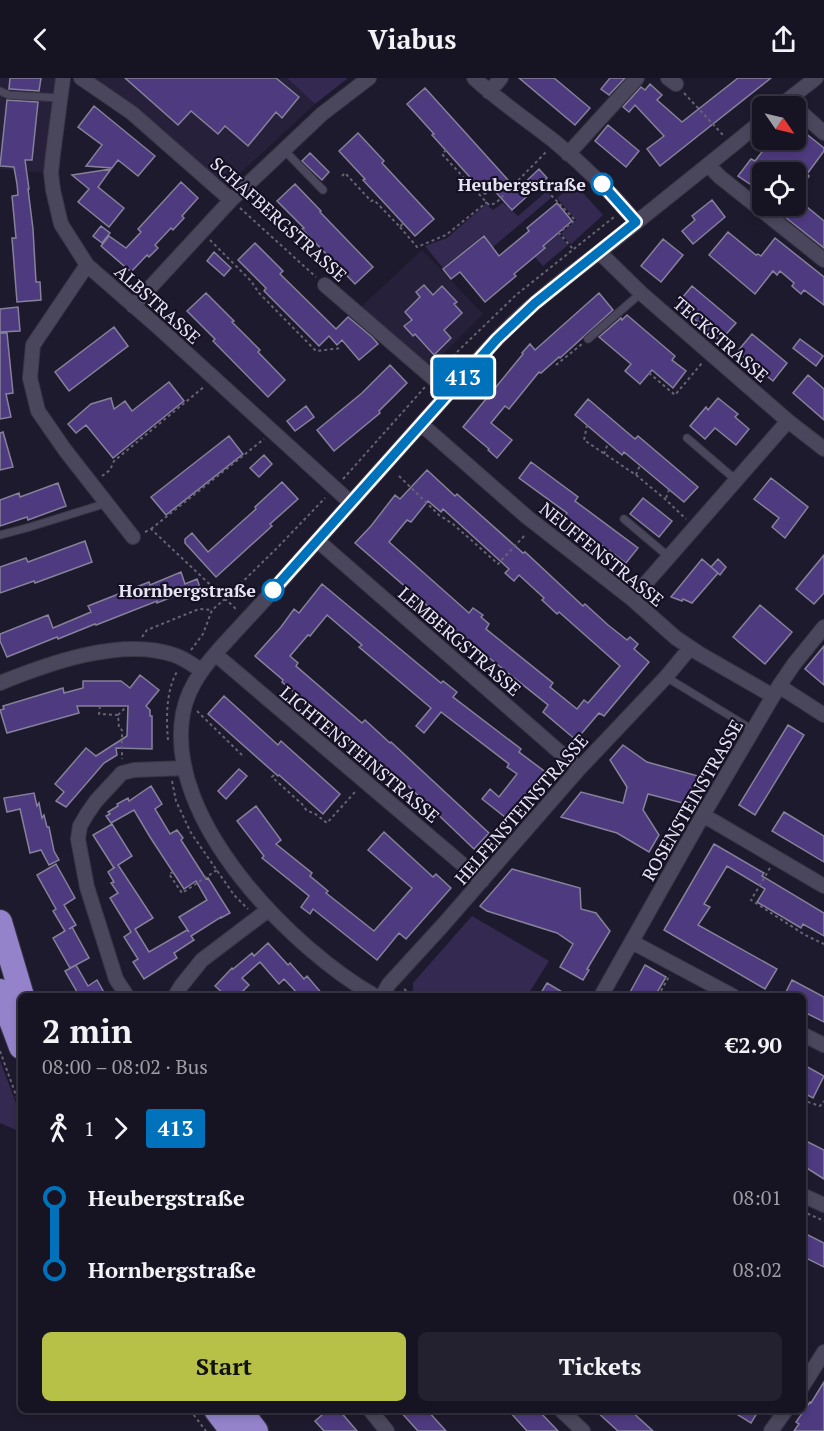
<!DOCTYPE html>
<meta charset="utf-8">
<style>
:root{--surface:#161422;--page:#23212f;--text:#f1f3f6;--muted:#9e9ea5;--line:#353340;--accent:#b7c148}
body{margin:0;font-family:"PT Serif",serif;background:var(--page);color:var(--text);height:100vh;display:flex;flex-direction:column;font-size:22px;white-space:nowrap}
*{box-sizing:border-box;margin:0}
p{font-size:20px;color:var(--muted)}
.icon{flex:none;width:33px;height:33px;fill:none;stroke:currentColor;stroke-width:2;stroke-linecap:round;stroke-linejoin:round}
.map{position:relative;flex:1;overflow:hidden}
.panel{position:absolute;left:18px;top:915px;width:788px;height:420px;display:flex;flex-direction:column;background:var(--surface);border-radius:9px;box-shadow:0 3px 9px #0003,0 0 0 2px var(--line)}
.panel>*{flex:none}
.badge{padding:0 12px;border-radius:4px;font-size:21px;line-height:39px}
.needle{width:39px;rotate:124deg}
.buttons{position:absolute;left:752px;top:18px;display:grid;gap:12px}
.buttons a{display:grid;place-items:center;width:54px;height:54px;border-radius:9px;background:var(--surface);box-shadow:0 3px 9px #0003,0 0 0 2px var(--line);font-size:30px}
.map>.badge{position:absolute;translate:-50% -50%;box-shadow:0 0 0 3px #fff}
.legs{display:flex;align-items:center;gap:9px;height:66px;padding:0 24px;font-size:20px}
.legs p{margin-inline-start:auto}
.headline{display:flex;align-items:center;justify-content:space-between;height:102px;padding:0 24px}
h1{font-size:33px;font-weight:700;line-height:45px}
.button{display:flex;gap:12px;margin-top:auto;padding:12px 24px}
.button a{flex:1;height:69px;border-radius:9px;background:var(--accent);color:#111;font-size:24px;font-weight:700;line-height:69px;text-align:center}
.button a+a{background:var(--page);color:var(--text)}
ul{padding:0 24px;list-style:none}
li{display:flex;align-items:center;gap:21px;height:72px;font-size:22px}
li i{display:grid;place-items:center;width:9px;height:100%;margin:0 8px;background:currentColor}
li i::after{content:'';width:15px;height:15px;margin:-8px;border:4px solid;border-radius:50%;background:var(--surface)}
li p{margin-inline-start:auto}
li:first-child i{background:linear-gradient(#0000 50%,currentColor 0)}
li:last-child i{background:linear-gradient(currentColor 50%,#0000 0)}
header{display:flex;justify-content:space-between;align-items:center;height:78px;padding:0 24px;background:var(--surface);font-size:27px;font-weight:700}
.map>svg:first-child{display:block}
.built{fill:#26203a}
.green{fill:#342a51}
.building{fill:#4e3a7f;stroke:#86819a;stroke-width:1.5;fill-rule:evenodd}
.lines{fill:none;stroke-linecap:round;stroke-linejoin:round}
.lane-casing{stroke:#393646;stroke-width:9}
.street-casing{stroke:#393646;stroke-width:16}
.highway-casing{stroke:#393646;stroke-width:26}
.path{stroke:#666374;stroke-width:2;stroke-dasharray:3 3;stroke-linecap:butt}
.lane{stroke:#4a465c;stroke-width:7}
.street{stroke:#4a465c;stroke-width:14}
.highway{stroke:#9483ca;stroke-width:24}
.line-1-casing{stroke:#fff;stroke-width:14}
.line-1{stroke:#0072bc;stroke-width:9}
.stop-1-dot{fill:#fff;stroke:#0072bc;stroke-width:3}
.labels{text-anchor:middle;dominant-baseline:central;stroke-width:4.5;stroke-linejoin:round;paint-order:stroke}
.stop-label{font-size:18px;font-weight:bold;fill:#e7e5f3;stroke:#151023;text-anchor:end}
.street-label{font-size:18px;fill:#e7e5f3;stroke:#151023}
</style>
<header><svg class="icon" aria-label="back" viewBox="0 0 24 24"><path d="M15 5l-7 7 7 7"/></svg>Viabus<svg class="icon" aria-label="share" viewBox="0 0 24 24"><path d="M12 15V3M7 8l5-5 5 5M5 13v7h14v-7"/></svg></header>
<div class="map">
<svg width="824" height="1353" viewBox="0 0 824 1353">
<rect width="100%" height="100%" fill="#1e1a2d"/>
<path class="built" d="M0 0H63L51 95 0 91Z
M81 0H287L315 26 221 113Z
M422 172 483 236 429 290 360 230Z"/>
<path class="green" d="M287 0H348L315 26Z
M574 105 603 137 571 166 561 156 576 142 557 120Z
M546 114 552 119 493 169 483 157 443 190 425 168 447 160 486 126 493 132 503 125 518 138Z
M558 155 568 167 543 188 535 179 545 171 543 168Z
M472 838 549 883 527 918H418L413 914V905Z
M0 983 21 1038V1054L0 1045Z"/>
<path class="building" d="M10 0H41L39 13 10 11H9Z
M125 0H276L299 19 282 40 276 34 248 68 225 48 218 56 191 33 178 47Z
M519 0H554L590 30 575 47Z
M610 0H625L609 17 601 11Z
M738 0H771L660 88 647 71 664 58 635 27 629 34 623 29 641 9 645 12 650 6 662 17 657 22 682 44Z
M425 10 517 112 539 91 547 100 512 132 492 110 485 116 432 57 434 56 407 26Z
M7 22 38 24 32 82H25L29 111H28L33 151 36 204H40L41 222 17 224 12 160H16L12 118 18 117 17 106 14 89 0 88Z
M94 28 155 78 138 98 118 82 112 90 86 88 102 67 78 49Z
M608 47 639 73 626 89 595 63Z
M795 47 824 70V73L807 96 809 98 795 118V94H762V102L756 110 738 98 751 81 755 83 771 62H795Z
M358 55 384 83 382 85 434 141 415 158 363 102 365 101 339 73Z
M310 75 329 94 322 102 302 83Z
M111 91 98 109 124 130 109 149 78 124 89 111 72 97Z
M181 104 198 120 182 138 184 140 173 152 171 150 155 167 158 170 149 179 147 177 131 194 101 168 109 158 126 170 141 154 138 151Z
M295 106 321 133 320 134 373 189 355 206 302 151 304 150 277 123Z
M795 119 824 143V170L780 135 786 128H795Z
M712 122 725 139 693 166 682 153 695 142 692 138Z
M557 125 572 143 543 168 545 170 514 196 516 198 485 224 460 194 451 201 443 191 484 158 499 178 529 153 527 150Z
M101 148 110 155 102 165 93 158Z
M728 154 756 177 758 176 761 178 775 160 824 199V227L804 212 801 216 792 208 794 205 780 193 777 197 773 193 755 216 709 177Z
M663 161 683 177 661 204 641 188Z
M255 165 283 193 280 196 336 251 348 239 372 259 378 266 359 282 342 262 337 267 329 258 319 268 264 213 266 210 238 182Z
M214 174 231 190 224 198 207 183Z
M424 207 433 217 442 208 457 224 454 226 462 235 444 252 451 260 434 277 415 256 413 258 404 248 412 242 405 234 420 219 416 214Z
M692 208 736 245 720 263 677 226Z
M206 215 234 243 232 244 260 272 258 274 285 302 268 319 213 263 215 261 187 233Z
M599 215 613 232 560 280 559 279 541 295 539 294 509 331 505 328 491 345 512 362 497 380 488 372 489 371 463 349 523 276 522 275 530 266 535 272Z
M18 229 20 253 0 254V231Z
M627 237 675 278 672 282 686 293 673 310 652 292 640 306 625 293 631 286 599 259 621 240 622 242Z
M114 249 128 268 69 313 55 294Z
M0 255H7L13 315 6 316 11 339 0 341Z
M752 256 787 285 773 303 737 274Z
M800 261 823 278 816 288 793 270Z
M390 287 407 305 379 333 380 335 334 373 317 352 362 315Z
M808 297 824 311V342L793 315Z
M169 304 184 323 113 380 86 347 76 355 68 346 91 326 111 320 114 331 125 323 132 333Z
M718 320 738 336 735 339 749 351 736 367 715 350 705 361 690 348 706 329 708 332Z
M588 321 635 361 638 358 698 409 684 424 624 374 622 377 575 337Z
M306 328 314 339 295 353 287 343Z
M3 354 13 389 0 392V355Z
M229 358 243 376 166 437 151 419Z
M264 377 272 386 259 399 250 390Z
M531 384 578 419 575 423 638 470 626 485 564 439 567 435 519 400Z
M427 392 455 418 457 416 523 475 525 474 583 528 585 526 608 547 627 562 630 559 638 566 634 571 649 584 604 638 599 635 576 662 543 634 548 627 473 567 471 569 454 554 455 552 355 465 371 448 395 417 400 421ZM428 423 441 434 443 431 509 491 505 495 514 503 519 497 544 520 542 522 557 536 559 534 620 588 588 625 584 622 577 631 550 609 553 605 486 551 489 546 481 539 483 537 473 530 469 535 389 464 407 442 411 444Z
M771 400 808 429 785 460 772 449 779 440 754 421Z
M282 404 298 421 270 446 272 448 216 499 185 465V461L192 455 208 474 256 431 255 429Z
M58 405 66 428 28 442 27 439 0 448V422L19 415 20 419Z
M643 420 672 443 659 459 630 436Z
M85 463 92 484 35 505 34 503 0 515V489L26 480 28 484Z
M824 477V515L814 526 796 511Z
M702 481 718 495 692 525 683 521 682 523 671 519Z
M718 481 726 489 720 497 711 489Z
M181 494 185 506 197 501 201 512 190 516 188 511V513L157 525V523L96 547 95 546 58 561 57 559 7 579 0 563V556L48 537 53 550 91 534 88 528 149 504 150 507Z
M322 506 441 605 443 603 457 614 453 619 521 671 519 674 548 696 536 711 535 710 510 743 482 721 490 711 499 719 517 696 507 689 509 686 441 634 424 655 416 648 431 630 359 569 362 567 327 537 310 558 308 557 290 578 298 585 296 588 362 645 365 642 390 665 391 664 489 755 474 771 406 706 402 710 364 674 361 677 354 671 346 664 348 661 282 604 283 602 255 578 281 549 294 531 299 535Z
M760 527 792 554 765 586 733 559Z
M824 568V607L805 591Z
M140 597 159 612 146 628 150 632V638H152V671L116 670 117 677 104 685 66 729 56 723 64 714 55 706 86 670 96 678 127 658 128 628H77L79 635 7 655 0 632 4 631 3 628 63 610 64 615 83 610V603H121L130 610Z
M224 618 278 667 281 663 340 716 323 736 279 697 278 698 208 636Z
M788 647 804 657 755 737 739 727Z
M623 667 647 684 705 700 690 727 648 716 643 732 659 757 649 774 617 755 561 739 581 714 623 725 627 709 610 682Z
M239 691 247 698 226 721 218 713Z
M151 708 162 726 155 731 170 756 177 752 183 760 181 762 206 801 208 800 230 835 221 840V839L191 858 194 862 174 875 177 880 144 901 133 884 138 881 124 859 131 854 110 820 118 815 111 805 114 804 108 794 115 789 114 790 93 757 112 746 132 778 118 787 153 840 135 851 149 874 187 852 189 854 179 839 207 822 196 803 184 811 150 759 134 732 111 745 106 738 110 736 108 734 118 728 117 726 128 720 129 723Z
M34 715 37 728 39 725 42 740 44 737 47 749H49L54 773 59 782 49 787 41 772 30 775 20 731 7 734 4 720Z
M256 728 281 762 276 766 312 795 310 798 328 813 326 815 374 853 412 810 368 772 384 754 433 799 436 796 451 810 406 861 399 855 377 882 313 831 310 836 301 829 309 818 262 780 264 778 237 743Z
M784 734 824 758V784L772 753Z
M714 766 764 795 762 798 824 835V858L803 846 801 850 757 824 765 811 727 788 704 826 710 829 698 847 777 891 765 911 664 852Z
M56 786 75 820 64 827 76 847 69 851 72 849 89 880 76 887 88 908 97 902 106 918H69L77 914 65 893 76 887 70 890 53 860 65 853 53 833 56 831 37 797Z
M512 791 580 810 581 831 596 835 610 853 587 891 589 892 583 902 560 889 573 866 557 855 487 833 480 828Z
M268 865 288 887 290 885 304 901 307 898 324 918H300L284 901 279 906 260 884 242 900 249 907 238 918H226L215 908 232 890 233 891 252 875 254 878Z
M645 887 666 899 655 918H628Z
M792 902 824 919V944L802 933V918H784Z
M547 905 569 918H539Z
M802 986 824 998 813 1020 802 1014Z
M802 1061 824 1072V1101L802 1087Z
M802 1154 824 1165V1189L802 1178Z
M824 1304V1353H794L799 1346 796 1344 810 1324 811 1325Z
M328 1332H339L357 1353H324L315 1343Z
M399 1332H427L446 1353H418Z
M508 1332H538L558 1353H527Z
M595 1332H630L653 1353H618Z
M730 1332H759L751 1345Z"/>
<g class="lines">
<defs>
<path id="lane" d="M0 13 9 17 60 20
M284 72 323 112
M588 261 641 215
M687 360 736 402
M624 441 669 479
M0 457 30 449 107 425
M666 599 753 652"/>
<path id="street" d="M63 0 53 76 51 95 53 112 61 146 87 187 158 249 350 424
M81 0 132 35 231 122
M474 0C499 23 527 42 554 63 582 86 613 116 636 144
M668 0 676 6
M489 14 501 0
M780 28 816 0
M795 29 824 55
M568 76 637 0
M708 87 720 99 824 182
M599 174 641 215 788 343 824 371
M87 187 33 267 30 300 38 333 65 372 133 459
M325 207 449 314
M133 228 231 122 322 36 369 0
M421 346 527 439 632 521 676 560 700 576 773 618
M318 463 579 691
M632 521 788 343
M215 576 482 803
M0 605C49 585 122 559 174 577 184 580 193 587 202 593
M779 608 824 637
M703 737 824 808
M632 864 733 918
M127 918 116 901 87 809 78 761 80 748 87 736 96 723 122 695 134 692 185 690
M175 918 181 908 202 882 268 832
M375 918C291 870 163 741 183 635 190 597 222 569 246 542 261 526 276 510 290 493 337 441 383 388 430 336 458 305 484 272 515 243 543 216 576 192 608 167 659 126 711 85 762 43
M382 918 389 906 443 847 579 691 666 599 690 570
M601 918 703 737 779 608 794 586 824 549
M802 956 824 967
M802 1117 824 1127
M802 1309 824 1274
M370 1332 387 1353
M561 1332 583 1353
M771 1353 786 1332"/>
<path id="highway" d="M0 844 22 918
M0 913 21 969
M216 1332 232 1353
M240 1332 256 1353"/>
</defs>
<use href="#lane" class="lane-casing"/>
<use href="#street" class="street-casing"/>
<use href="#highway" class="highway-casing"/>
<path class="path" d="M684 15 723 57
M446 72 442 76 489 127 496 125 546 74
M342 98 345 95 371 123 374 122 400 149 403 145
M547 113 575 142 559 155 573 171
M240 130 316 199
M400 149 417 169 446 157 487 124
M210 162 251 203 259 215 316 273 342 270
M556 287 582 266
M441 292 459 272 516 217 614 139
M649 295 675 317 702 285
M587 347 584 362 636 397 665 421 686 441
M604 376 608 365
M636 397 640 387
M102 398 110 392 114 383 205 308
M399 398 439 437 453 446 498 486 526 456
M343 401 425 309
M666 420 669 412
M151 451 264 361
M145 454 151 451 236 531
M142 559 147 552 199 531 212 532
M191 572 203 556 212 532 225 521 277 470 325 420
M100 628 99 636 118 637 119 650 122 652V681
M197 633 243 678
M118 637 127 628
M168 662C166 640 166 611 178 592
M274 697 272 699 302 726 307 733 314 735 327 745 355 714
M172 703 176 723 191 755 234 817 248 831
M770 790 751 822 805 857 824 866
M173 794 169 796 182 815 217 792
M404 911 413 918
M658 918 670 897
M0 973 21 1031
M802 1022 820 1028 824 1023
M802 1133 824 1143
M190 1332 206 1353"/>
<use href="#lane" class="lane"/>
<use href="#street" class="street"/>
<use href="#highway" class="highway"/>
</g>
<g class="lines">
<defs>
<path id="line-1" d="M273 512 497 261 535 225 636 144 602 106"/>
</defs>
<use href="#line-1" class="line-1-casing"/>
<use href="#line-1" class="line-1"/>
</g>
<g class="stop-1-dot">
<circle cx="602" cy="106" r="10"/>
<circle cx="273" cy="512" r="10"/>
</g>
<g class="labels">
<g class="stop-label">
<text x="586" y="106">Heubergstraße</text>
<text x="256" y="512">Hornbergstraße</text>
</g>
<g class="street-label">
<text transform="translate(279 141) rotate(42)">SCHAFBERGSTRASSE</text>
<text transform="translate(158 226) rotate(42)">ALBSTRASSE</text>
<text transform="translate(721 261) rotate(41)">TECKSTRASSE</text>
<text transform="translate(602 476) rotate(39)">NEUFFENSTRASSE</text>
<text transform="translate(460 563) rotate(41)">LEMBERGSTRASSE</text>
<text transform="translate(360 676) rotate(40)">LICHTENSTEINSTRASSE</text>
<text transform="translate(692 722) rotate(-60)">ROSENSTEINSTRASSE</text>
<text transform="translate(521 731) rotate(-49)">HELFENSTEINSTRASSE</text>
</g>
</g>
</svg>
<div class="buttons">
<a><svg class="needle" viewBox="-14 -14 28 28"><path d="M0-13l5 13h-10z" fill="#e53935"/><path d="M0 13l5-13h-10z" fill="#9e9ea5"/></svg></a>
<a><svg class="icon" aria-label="locate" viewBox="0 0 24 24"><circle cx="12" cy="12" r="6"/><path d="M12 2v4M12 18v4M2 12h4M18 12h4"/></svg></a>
</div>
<b class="badge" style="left:463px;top:299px;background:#0072bc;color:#fff">413</b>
<section class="panel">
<div class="headline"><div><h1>2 min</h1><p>08:00 – 08:02 · Bus</p></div><b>€2.90</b></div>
<div class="legs"><svg class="icon" aria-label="walk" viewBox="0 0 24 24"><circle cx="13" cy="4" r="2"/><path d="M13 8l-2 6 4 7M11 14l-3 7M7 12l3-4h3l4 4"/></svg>1<svg class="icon" aria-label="forward" viewBox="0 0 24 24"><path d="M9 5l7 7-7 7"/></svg><b class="badge" style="background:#0072bc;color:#fff">413</b></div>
<ul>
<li><i style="color:#0072bc"></i><b>Heubergstraße</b><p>08:01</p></li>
<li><i style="color:#0072bc"></i><b>Hornbergstraße</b><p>08:02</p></li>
</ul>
<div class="button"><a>Start</a><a>Tickets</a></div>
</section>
</div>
